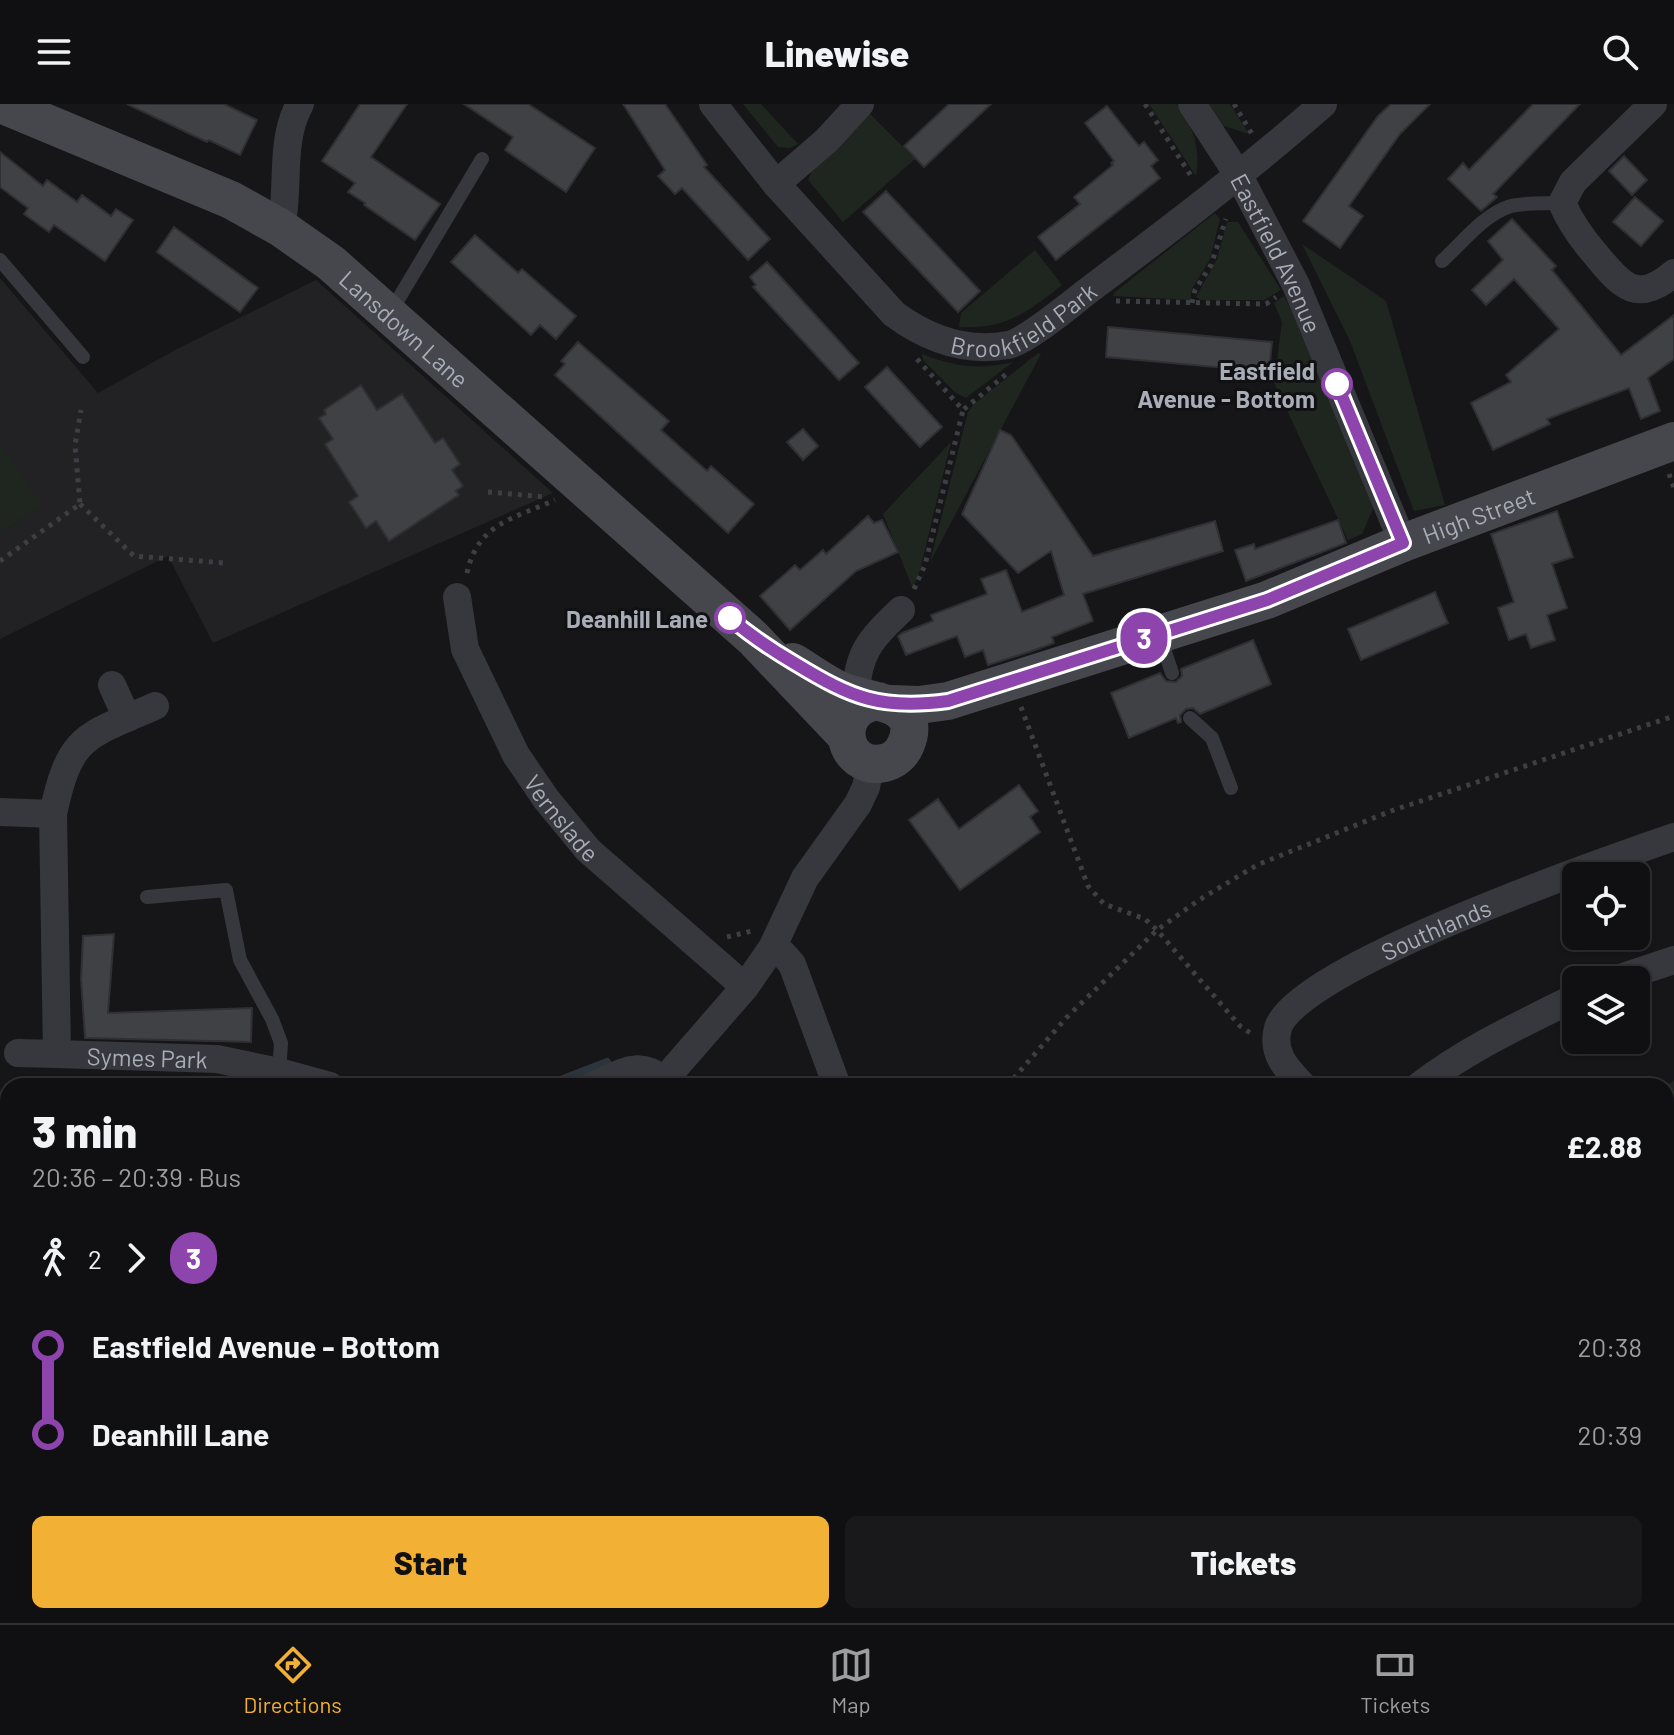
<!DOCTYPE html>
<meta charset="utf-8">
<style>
:root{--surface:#101012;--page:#19191b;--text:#f1f3f6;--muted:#9c9d9f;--line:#303032;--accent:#f2b134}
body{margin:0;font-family:Barlow,sans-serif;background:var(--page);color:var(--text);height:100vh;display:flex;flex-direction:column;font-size:30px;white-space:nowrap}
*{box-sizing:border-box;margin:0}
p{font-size:26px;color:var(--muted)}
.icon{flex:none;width:44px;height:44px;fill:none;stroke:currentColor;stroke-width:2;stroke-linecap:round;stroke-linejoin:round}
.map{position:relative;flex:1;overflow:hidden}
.side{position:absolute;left:0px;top:974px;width:1674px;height:546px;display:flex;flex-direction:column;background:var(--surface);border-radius:24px 24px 0 0;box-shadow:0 2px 6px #0004,0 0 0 2px var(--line)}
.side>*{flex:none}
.badge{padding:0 16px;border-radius:26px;font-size:28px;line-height:52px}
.controls{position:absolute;left:1562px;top:758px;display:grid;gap:16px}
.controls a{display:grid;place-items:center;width:88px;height:88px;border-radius:12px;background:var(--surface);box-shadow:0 2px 6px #0004,0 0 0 2px var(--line);font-size:40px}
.map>.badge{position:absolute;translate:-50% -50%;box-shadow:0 0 0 4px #fff}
.legs{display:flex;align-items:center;gap:12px;height:88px;padding:0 32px;font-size:26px}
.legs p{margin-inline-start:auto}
.head{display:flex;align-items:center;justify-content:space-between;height:136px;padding:0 32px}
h1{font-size:44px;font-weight:800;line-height:60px}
.cta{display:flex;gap:16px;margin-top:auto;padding:16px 32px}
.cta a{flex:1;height:92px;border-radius:12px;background:var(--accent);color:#111;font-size:32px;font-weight:800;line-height:92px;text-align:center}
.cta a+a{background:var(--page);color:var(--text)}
ul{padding:0 32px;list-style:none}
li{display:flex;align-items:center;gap:28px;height:88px;font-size:30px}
li i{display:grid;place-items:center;width:12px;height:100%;margin:0 10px;background:currentColor}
li i::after{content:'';width:20px;height:20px;margin:-10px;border:6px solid;border-radius:50%;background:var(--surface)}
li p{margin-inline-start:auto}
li:first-child i{background:linear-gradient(#0000 50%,currentColor 0)}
li:last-child i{background:linear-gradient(currentColor 50%,#0000 0)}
header{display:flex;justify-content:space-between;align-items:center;height:104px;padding:0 32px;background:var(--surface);font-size:36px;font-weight:800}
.tab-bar{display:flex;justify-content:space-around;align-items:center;height:112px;border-top:2px solid var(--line);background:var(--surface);font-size:22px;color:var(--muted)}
.tab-bar a{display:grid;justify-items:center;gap:4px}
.tab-bar .current{color:var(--accent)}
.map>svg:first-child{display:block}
.built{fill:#222225}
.green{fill:#1e261f}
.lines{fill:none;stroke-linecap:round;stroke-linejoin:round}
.stream{stroke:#2c353c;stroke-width:8}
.building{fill:#404145;stroke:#303034;stroke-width:2}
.path{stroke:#3d3f44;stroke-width:5;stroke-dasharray:4 6;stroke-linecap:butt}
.lane{stroke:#37383d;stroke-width:14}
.street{stroke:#37383d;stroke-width:28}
.secondary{stroke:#45474d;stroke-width:38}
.line-1-casing{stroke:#fff;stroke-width:18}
.line-1{stroke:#8e44ad;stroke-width:12}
.stop-1-dot{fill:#fff;stroke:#8e44ad;stroke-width:4}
.labels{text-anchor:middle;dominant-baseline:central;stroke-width:6;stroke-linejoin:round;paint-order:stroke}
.street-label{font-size:24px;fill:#a8adb8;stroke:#111113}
.stop-label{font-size:24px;font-weight:bold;fill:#a8adb8;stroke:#111113;text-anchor:end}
</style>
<header><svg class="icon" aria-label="menu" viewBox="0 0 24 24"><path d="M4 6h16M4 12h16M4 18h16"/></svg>Linewise<svg class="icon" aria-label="search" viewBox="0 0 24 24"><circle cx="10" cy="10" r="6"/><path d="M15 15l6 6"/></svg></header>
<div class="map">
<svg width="1674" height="1519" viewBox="0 0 1674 1519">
<rect width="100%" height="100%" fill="#161618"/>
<path class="built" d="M0 174 98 289 175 246 316 176 553 389 213 539 168 452 0 535Z"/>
<path class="green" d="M743 0H761L798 40 790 44 778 43Z
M1149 0H1177C1193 24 1201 43 1196 72Z
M1203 0H1230L1249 30 1221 21Z
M869 9 915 55 843 118 808 76 813 65Z
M1215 109 1220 115 1210 155 1192 185 1190 196 1113 192 1115 188Z
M1227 118H1238L1281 186 1264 196H1201L1196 193 1217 155Z
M1302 140 1386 197 1445 401 1414 407 1350 237Z
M1035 146 1062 181C1028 208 1005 226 959 223L961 209Z
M1284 192 1297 216 1374 402 1362 430 1348 436 1274 279 1282 218 1274 199Z
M1038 249 1041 250 930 458 968 308 974 300Z
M922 250C957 263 977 266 1013 258L966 294 956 289 923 256Z
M951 338 920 466 913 485 883 410Z
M0 341 43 400 0 429Z
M1674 977V1519H1276L1275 1512H1666L1665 982Z
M0 999 8 1002V1149H0Z"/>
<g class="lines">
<path class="stream" d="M383 982H386
M545 982 607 958
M0 1037 8 1042"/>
</g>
<path class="building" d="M127 0H224L257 16 240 51 209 36 207 38Z
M360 0H407L371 53 440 100 415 136 364 101 365 99 348 88 355 79 322 57Z
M464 0H528L595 44 566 88 505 46 513 33Z
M623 0H665L707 61 704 63 770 135 748 156 682 84 675 90 658 72 665 66Z
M949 0H991L924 63 904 42Z
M1391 0H1430L1400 30 1349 102 1363 112 1340 144 1303 117 1378 12Z
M1533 0H1580L1493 90 1497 93 1481 107 1448 75 1463 59 1469 66Z
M1107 2 1139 42 1144 38 1158 56 1151 62 1160 74 1056 156 1038 133 1080 100 1074 93 1113 61 1111 59 1114 57 1085 19Z
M0 48 43 82 47 76 77 98 82 91 111 112 116 105 133 116 105 157 54 121 49 128 24 110 28 104 0 83Z
M1624 52 1647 76 1632 91 1609 67Z
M886 87 980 187 958 208 863 108Z
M1635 93 1663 117 1641 142 1613 118Z
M1512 115 1556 162 1552 166 1621 251 1674 211V255L1648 274 1660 307 1641 315 1629 284 1547 315 1550 320 1493 346 1471 299 1511 278 1506 271 1559 225 1514 175 1486 201 1472 186 1503 156 1488 137Z
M174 123 258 184 240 208 157 148Z
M475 131 518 169 522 165 576 212 556 235 540 221 531 231 451 158Z
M767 158 859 259 839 276 753 183 756 181 750 173Z
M1108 223 1272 238 1269 268 1106 253Z
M578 238 669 317 661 326 707 367 711 362 754 400 728 429 555 271 565 260 561 257Z
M887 263 942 323 920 343 865 283Z
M361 281 377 306 402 290 435 339 443 334 460 360 452 366 463 382 456 387 459 391 389 437 376 417 366 424 349 398 358 392 325 340 333 335 319 314 326 310 324 306Z
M803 325 818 342 803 356 787 338Z
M1000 326 1011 331 1093 452 1215 417 1223 447 1083 490 1093 517 1052 533 1054 539 1032 547 988 561 983 546 965 553 957 532 906 551 898 532 902 529 933 517 931 511 987 490 981 475 1006 466 1022 508 1064 491 1051 447 1018 469 962 410Z
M1557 407 1573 453 1552 460 1567 504 1547 511 1555 536 1531 544 1526 530 1509 536 1498 504 1514 498 1491 430Z
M868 412 874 419 882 416 898 448 856 467 790 526 760 492 795 461 800 466 823 446 826 450Z
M1338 416 1346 439 1246 477 1235 446 1254 440 1255 445Z
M1435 488 1448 519 1361 556 1348 525Z
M1253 536 1271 580 1200 610 1193 604 1186 605 1180 611 1181 618 1178 619 1176 614 1129 634 1111 589 1160 569 1166 577 1176 578 1182 572 1181 565Z
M1019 681 1038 707 1030 713 1040 728 960 786 909 716 938 695 959 725Z
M114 830 108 909 252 904 251 938 85 934 81 875 83 832Z"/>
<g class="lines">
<path class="path" d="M1145 0 1193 75
M1234 0 1252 30
M1116 197 1266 200 1276 193
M1192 199 1195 186 1211 161 1226 115
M917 255 963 306 1010 267
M1669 370 1674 384
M488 388 546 393
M80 400 134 452 224 459
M0 457 80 400 75 341 81 306
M467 469C478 419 513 415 555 396
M914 485 925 461 963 306
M1021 603 1088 782 1104 800 1145 815 1157 826 1240 922 1253 931
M727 833 752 827
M1007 982 1066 914 1157 826 1199 796 1257 761 1391 707 1674 612
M1666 1464 1674 1471
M571 1512 587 1519
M308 1519 309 1512"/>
<path class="lane" d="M0 156 83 253
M1442 157C1462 139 1484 110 1511 102 1527 98 1546 100 1562 99
M390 209 482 55
M1159 530 1172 569
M1190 614 1212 634 1231 684
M147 793 226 786 240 856 272 915 281 939 279 968
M0 1108 8 1109"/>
<g class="street">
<path id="s1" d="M713 0 776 80 894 210C928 235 965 249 1008 241 1027 237 1072 199 1089 186 1169 126 1248 66 1323 0"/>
<path id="s2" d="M1192 0 1239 72 1296 181 1403 439"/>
<path d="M1653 0 1573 78 1562 99C1571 120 1582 135 1597 152 1622 183 1638 200 1674 169"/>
<path d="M776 80 827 36 860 0"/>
<path d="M281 124C290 84 279 37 300 0"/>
<path id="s3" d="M457 493 465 545 516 651 546 695 588 746 745 883"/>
<path d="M112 581 127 614"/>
<path d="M856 592C857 548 871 535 901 506"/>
<path id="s4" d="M155 602C85 633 70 630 53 710L57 950 217 955 279 968 330 982"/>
<path d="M0 708 53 710"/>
<path d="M772 844 783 850 792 860 837 982"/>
<path d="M1614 876 1674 856"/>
<path d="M18 949 57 950"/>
<path d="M592 982C621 970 638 954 665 977"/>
<path d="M659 982 745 883 772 844 805 774 858 700 866 683 871 660"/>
<path id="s5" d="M1303 982C1287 965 1271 950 1278 924 1296 864 1607 756 1674 733"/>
<path d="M1419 982C1467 945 1522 920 1576 893"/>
<path d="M0 1369 8 1364"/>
</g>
<g class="secondary">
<path id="s6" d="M1 0 231 96 281 124 331 159 753 534 846 632"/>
<path d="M793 558C808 567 824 579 841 587 866 598 924 596 906 640 902 650 894 657 884 659 842 668 829 604 878 597"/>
<path id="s7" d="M891 600 919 601 948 597 1267 496 1403 439 1674 337"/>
</g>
</g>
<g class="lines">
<defs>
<path id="line-1" d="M730 514C751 532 772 546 796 560 852 594 881 606 948 597L1267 496 1403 439 1337 280"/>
</defs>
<use href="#line-1" class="line-1-casing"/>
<use href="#line-1" class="line-1"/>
</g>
<g class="stop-1-dot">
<circle cx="1337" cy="280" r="14"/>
<circle cx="730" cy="514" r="14"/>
</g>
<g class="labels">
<g class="street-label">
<text stroke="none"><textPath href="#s2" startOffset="172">Eastfield Avenue</textPath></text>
<text stroke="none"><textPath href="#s1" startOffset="422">Brookfield Park</textPath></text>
<text stroke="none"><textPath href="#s6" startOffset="466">Lansdown Lane</textPath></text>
<text stroke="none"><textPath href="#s7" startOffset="620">High Street</textPath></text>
<text stroke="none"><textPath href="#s3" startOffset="248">Vernslade</textPath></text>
<text stroke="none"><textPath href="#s5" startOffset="256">Southlands</textPath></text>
<text stroke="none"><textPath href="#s4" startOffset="490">Symes Park</textPath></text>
</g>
<g class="stop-label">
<text x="1315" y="266">Eastfield<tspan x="1315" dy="28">Avenue - Bottom</tspan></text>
<text x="708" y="514">Deanhill Lane</text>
</g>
</g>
</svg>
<div class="controls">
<a><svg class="icon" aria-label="locate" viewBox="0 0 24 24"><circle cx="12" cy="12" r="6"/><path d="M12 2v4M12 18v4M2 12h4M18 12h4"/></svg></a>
<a><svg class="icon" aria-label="layers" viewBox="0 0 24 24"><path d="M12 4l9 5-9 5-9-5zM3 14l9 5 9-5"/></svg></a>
</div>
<b class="badge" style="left:1144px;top:534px;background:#8e44ad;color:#fff">3</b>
<section class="side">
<div class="head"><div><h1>3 min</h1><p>20:36 – 20:39 · Bus</p></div><b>£2.88</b></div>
<div class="legs"><svg class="icon" aria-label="walk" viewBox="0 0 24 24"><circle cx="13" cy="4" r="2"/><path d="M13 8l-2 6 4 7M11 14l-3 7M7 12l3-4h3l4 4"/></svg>2<svg class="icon" aria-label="forward" viewBox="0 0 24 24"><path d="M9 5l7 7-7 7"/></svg><b class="badge" style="background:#8e44ad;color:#fff">3</b></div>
<ul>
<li><i style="color:#8e44ad"></i><b>Eastfield Avenue - Bottom</b><p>20:38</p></li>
<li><i style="color:#8e44ad"></i><b>Deanhill Lane</b><p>20:39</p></li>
</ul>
<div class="cta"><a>Start</a><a>Tickets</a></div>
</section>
</div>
<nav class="tab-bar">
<a class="current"><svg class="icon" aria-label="directions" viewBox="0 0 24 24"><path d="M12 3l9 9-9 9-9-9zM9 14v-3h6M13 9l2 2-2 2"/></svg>Directions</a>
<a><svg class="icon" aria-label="map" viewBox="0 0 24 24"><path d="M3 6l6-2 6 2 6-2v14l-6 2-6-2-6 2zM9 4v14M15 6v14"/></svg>Map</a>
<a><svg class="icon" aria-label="tickets" viewBox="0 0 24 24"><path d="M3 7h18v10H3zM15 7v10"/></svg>Tickets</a>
</nav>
